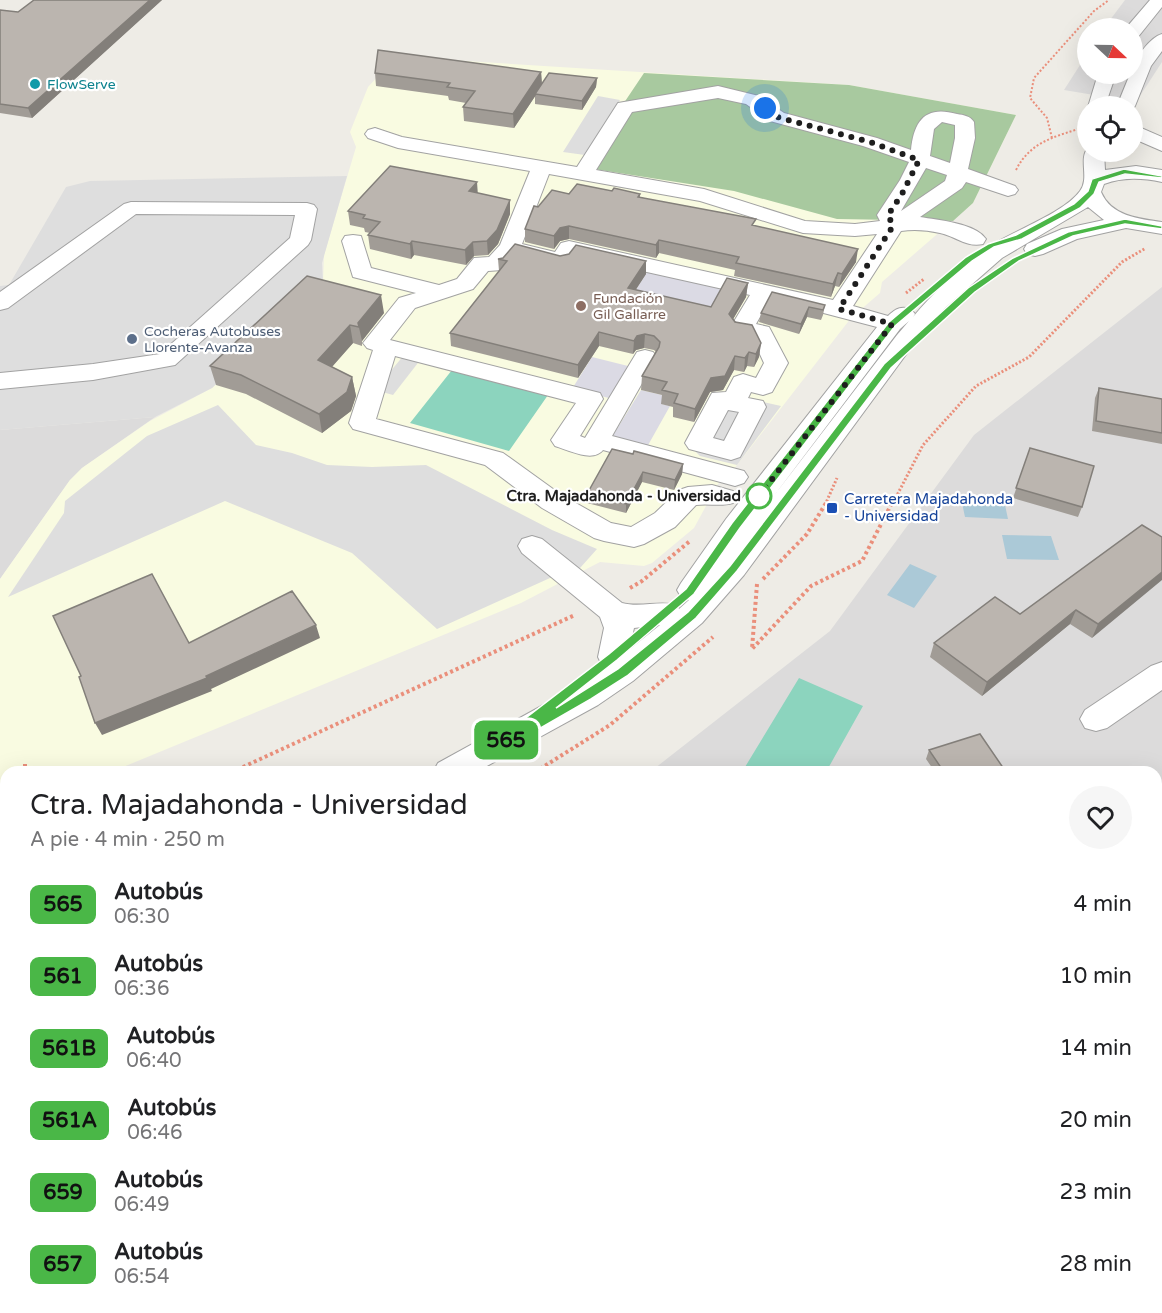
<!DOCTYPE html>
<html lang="es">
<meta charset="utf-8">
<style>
:root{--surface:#fff;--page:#f6f6f6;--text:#202124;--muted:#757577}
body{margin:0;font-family:"Varela Round",sans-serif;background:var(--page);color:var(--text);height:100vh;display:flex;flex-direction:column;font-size:22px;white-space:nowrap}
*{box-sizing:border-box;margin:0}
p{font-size:20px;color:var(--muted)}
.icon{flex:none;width:33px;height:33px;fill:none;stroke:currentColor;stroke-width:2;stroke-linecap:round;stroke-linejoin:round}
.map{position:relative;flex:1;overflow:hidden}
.details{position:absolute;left:0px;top:766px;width:1162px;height:548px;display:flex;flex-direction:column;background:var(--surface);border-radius:18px 18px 0 0;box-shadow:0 6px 24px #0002}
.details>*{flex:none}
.badge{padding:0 12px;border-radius:9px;font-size:21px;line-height:39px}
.needle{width:39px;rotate:112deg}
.buttons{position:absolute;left:1077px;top:18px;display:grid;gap:12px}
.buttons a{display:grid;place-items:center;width:66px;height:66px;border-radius:50%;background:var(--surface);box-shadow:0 6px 24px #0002;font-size:30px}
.you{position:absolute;width:30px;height:30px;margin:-15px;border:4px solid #fff;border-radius:50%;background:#1a73e8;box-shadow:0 0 0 9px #1a73e833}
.map>.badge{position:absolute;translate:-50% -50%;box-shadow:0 0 0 3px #fff}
.round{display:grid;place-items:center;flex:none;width:63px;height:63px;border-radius:32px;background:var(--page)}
.headline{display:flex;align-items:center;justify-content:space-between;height:102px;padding:0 30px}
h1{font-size:28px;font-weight:600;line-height:45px}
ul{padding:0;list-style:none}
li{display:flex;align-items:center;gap:18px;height:72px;padding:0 30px}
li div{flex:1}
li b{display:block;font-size:22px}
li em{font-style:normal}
li .badge{min-width:66px;font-weight:700;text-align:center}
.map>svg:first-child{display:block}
.residential{fill:#dcdbdb}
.education{fill:#f9fbe1}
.forest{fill:#a8c99f}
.pitch{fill:#8cd4be}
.parking{fill:#dedede}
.plaza{fill:#dbdae4}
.water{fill:#abc9d7}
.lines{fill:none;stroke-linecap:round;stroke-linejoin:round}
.minor-casing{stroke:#a2a2a2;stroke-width:2}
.path-far2{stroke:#ea8f7b;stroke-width:2;stroke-dasharray:2 2;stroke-linecap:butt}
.path-far1{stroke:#ea8f7b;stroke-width:3;stroke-dasharray:2 2;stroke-linecap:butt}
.path{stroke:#ea8f7b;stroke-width:4;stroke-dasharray:3 3;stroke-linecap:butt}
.minor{fill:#fff;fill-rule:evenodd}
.wall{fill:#a19c96}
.shaded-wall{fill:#837f7a}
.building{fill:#bbb5af;stroke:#837f7a;stroke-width:1.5}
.line{fill:#4ab747;stroke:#fff;stroke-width:1.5}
.walk{stroke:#1e1e1e;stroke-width:6;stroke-dasharray:0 10.8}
.culture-dot{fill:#0f9aa8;stroke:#fff;stroke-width:2}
.education-dot{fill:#8d6e63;stroke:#fff;stroke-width:2}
.service-dot{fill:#5c6f8a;stroke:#fff;stroke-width:2}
.stop-dot{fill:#fff;stroke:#4ab747;stroke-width:3}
.transit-dot{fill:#1a4fb4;stroke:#fff;stroke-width:2}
.labels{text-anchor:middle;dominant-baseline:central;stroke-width:4.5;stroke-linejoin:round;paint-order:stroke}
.far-culture-label{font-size:14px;fill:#0d838f;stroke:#fff;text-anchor:start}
.far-education-label{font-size:14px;fill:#785e54;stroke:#fff;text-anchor:start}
.far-service-label{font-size:14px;fill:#4e5e75;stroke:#fff;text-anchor:start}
.stop-label{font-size:15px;font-weight:bold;fill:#1e1e1e;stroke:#fff;text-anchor:end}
.transit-label{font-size:15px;fill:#164399;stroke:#fff;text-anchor:start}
</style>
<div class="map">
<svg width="1162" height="1313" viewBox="0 0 1162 1313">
<rect width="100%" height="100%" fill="#eeece6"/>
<path class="residential" d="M1125 0H1162V62L1136 102 1064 90 1087 54 1088 74H1132V28H1104Z
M1162 287V1313H422L417 1308H1156V772H650L830 631 974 435Z
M155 417 82 468 70 480 0 579V430Z"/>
<path class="education" d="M386 56 849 85 1016 115 973 203 882 282 880 293 851 318 730 474 718 484 694 528 652 563 644 566 600 562 521 603 111 772H6V809L0 811V579L70 480 82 468 150 421 212 388 323 282 324 255 356 147 350 132 368 87 382 72Z
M6 1054V1308H417L422 1313H0V1056Z"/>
<path class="forest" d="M644 73 849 85 1016 115 973 203 953 221 837 219 734 191 581 167Z"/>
<path class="pitch" d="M452 370 548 395 509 451 410 423Z
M799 678 863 706 826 772H742Z"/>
<path class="parking" d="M598 96 620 100 585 155 563 152Z
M347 176 322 263 323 282 212 388 155 417 0 430V286L9 285 66 187 90 181Z
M404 355 421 359 393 395 375 390Z
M714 391 781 406 737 465 700 456 685 441 695 423 705 425 707 405Z
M218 405 256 445 292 453 327 465 372 467 426 465 552 530 597 549 572 577 550 578 437 629 352 553 225 501 8 597 64 513 65 501 147 436Z
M6 1182V1308H220L223 1313H0V1184Z"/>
<path class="plaza" d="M647 272 723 288 709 321 628 302Z
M592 357 636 368 617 400 572 389Z
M641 390 666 396 662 404 670 406 647 447 612 437Z"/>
<path class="water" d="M962 503 1005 505 1008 519 965 517Z
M1002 535 1051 536 1059 560 1007 559Z
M910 564 937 576 914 608 887 595Z"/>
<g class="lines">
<defs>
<path id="minor" d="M1150 0H1162V7L1138 37 1132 38V28H1126Z
M1162 34V51L1151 66 1135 106 1132 110V106H1117L1130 74H1132C1132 61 1150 37 1162 34Z
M1098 74H1116L1105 106 1088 107Z
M718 86 759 96 784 113 877 138 911 150C914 120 926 105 957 114 964 115 970 116 974 122L975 138 968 169 1015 186 1018 190 1015 194 1008 196 966 182 962 188 920 217C938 220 975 223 986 239L983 244C967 248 955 236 940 233 927 230 914 229 901 231L853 306 888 316C896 308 901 306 911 309L915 314 913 317C934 292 960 267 987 248 1012 231 1063 214 1080 191 1090 178 1078 159 1088 148V152H1104L1105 170 1136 166 1162 170V182C1142 178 1124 177 1104 184L1101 192C1111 216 1139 219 1162 222V234L1126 228 1077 239 1043 254 1035 256 1027 254 1024 249 1027 244 1062 229 1104 220 1088 207 1002 258 945 308 913 345 744 575 702 623 633 681 598 705 476 772H433L438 763 576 687 608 667 602 665 598 657 604 628 600 617 522 553 518 546 522 539 532 536 542 539 622 603C641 608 659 600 677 605L679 609 689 600 681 597 677 590 681 583 726 519 877 327 770 299 756 324 769 327 788 363 772 392 763 395 751 392 748 398 763 401 766 407 740 457 731 460 689 449 685 443 712 393 726 392 734 377 743 374 756 378 764 363 752 337 734 333 730 328 750 295 575 256 569 265 561 267 515 255 502 270 488 271 473 289 415 308 390 340 600 393 603 399 580 436 585 438 637 352 645 350 653 352 657 357 612 436 744 471 748 477 744 483 735 486 603 450C593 463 568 450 555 446L551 440 576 403 395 356 376 419 503 453 560 494 611 523 631 527 655 513 679 490 688 487 712 485 733 491 737 497 733 503C721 507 709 503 696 505L675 527 644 544 634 547 604 541 594 538 542 508 485 465 353 429 349 423 373 350 367 348 363 343 399 298 416 293 353 277 342 241 345 236 353 235 361 236 371 268 439 285 457 279 474 258 489 257 500 245 530 171 398 148 368 138 365 134 368 130 375 128 402 137 577 167 618 103ZM718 98 746 104 770 121 863 146 909 162 900 180 877 215 880 221 855 224 805 221 704 189 596 170 632 112ZM942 122 955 125V138L950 163 930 156 934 129ZM926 168 947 175 945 181 901 211ZM549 174 700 201 803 233 855 236 877 234 833 300 569 241 561 243 555 252 522 244ZM909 321 897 335 773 497 900 329ZM728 410 739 412 724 441 713 438ZM660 625 629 650 634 628Z
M1132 124 1162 137V151L1132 138Z
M131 202 307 203 314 205 317 209 311 240 308 245 175 365 93 380 0 389V373L93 364 160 354 290 238 295 215 136 214 8 308 0 310V292L124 204Z
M1162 662V690L1107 728 1096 731 1085 728 1080 719 1085 710 1151 666Z
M6 895V959H0V897Z
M6 1086V1159L0 1162V1088Z
M6 1211V1253L0 1256V1214Z
M162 1308H208L210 1313H165Z
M340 1308H386L388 1313H343Z
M1024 1308H1073L1075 1313H1027Z"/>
</defs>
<use href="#minor" class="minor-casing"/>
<path class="path-far2" d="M1052 138 1047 118 1030 98 1034 78 1094 11 1109 0
M1016 170C1031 140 1058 136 1088 126"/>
<path class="path-far1" d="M906 293 924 279
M825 505 837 478
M892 505 923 445 976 386 1029 357 1122 262 1146 248"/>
<path class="path" d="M763 579 807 534 826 503
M757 584 752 649 811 586 862 561 892 503
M630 588 642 581 690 541
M25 764V772
M232 772 575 615
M535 772 610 725 713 637
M0 856 6 854"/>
<use href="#minor" class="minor"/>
</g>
<path class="wall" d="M34 0H162L32 118 0 113V10L18 12Z
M541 72 542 84 597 78 596 87 582 110 535 104V96L514 128 464 121 463 107 466 103 449 100 448 96 376 86 375 73Z
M612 191 640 194V197L755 226 856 262 839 287 835 286 831 297 734 276 735 270 659 253 656 258 569 239 560 241 554 249 525 242V229L538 207 569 194Z
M478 193 510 214 498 244 488 255 474 256 466 265 414 255 411 259 370 249 368 235 370 233 365 232 364 228 350 225 348 211Z
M560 256 646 274 635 290 711 307 748 283 746 297 733 319 761 343 759 357 754 367 747 366 744 372 734 370 723 390 710 392 694 422 673 417V407L661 404 662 395 641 390 642 376 656 352 654 350 644 348 636 350 633 354 599 346 578 378 451 346 450 333 499 271 498 259Z
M825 305 823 315 821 320 807 317 799 334 759 322 761 313Z
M384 313 362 341V346L353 343 332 367 352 377 356 396 351 411 322 433 246 394 216 385 210 366Z
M1099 388 1162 399V444L1092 431 1095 398Z
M1030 448 1082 507 1078 517 1013 498Z
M633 454 683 464 682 474 674 490 642 482 626 513 587 503V494Z
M1162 537 1092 638 1070 624 982 696 930 657 934 643 1020 614Z
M929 750 1006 772H935L926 759Z
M1162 809V868H1156V810Z
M1156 1136 1162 1138V1278L1156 1277Z"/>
<path class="shaded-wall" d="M150 0H162L32 118 28 108Z
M541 72 542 86 514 128 513 114Z
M597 78 596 87 582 110V101Z
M477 182 478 196 469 191Z
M510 200V214L498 244 488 255 487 241Z
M569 226V239L560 241 554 249V236L560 228Z
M659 240V253L656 258V245Z
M412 241 414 255 411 259 410 244Z
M473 242 474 256 466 265 465 250Z
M858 249 856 262 839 287 842 274Z
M646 261V274L628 302V288Z
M838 273 835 286 831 297 833 284Z
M748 283 746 297 728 328 729 314Z
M381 295 384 313 362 341 358 323Z
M809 307 807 317 799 334 801 324Z
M350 325 353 343 321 379 318 360Z
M599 332V346L578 378V365Z
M645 334 644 348 636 350 633 354 634 341 637 336Z
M761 343 759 357 754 367 756 354Z
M749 352 747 366 744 372 745 358Z
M735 356 734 370 723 390 710 392 694 422 695 409 711 378Z
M352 377 356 396 351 411 322 433 319 414Z
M683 464 682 474 674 490 675 480Z
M643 472 642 482 626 513V504Z
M1162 572V580L1092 638 1098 624Z
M1076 610 1070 624 982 696 987 682Z
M316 625 320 638 211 689 212 691 102 735 95 723 206 676Z"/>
<path class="building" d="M34 0H150L28 108 0 104V10L18 12Z
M378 50 541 72 513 114 463 107 475 91 447 87 450 83 375 73Z
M549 73 597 78 582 101 535 94Z
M390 166 477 182 469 191 510 200 497 230 487 241 473 242 465 250 412 241 410 244 368 235 380 222 363 218 365 215 348 211Z
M577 184 612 191 614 188 640 194 638 197 756 219 752 225 858 249 842 274 838 273 833 284 736 263 739 257 659 240 656 245 569 226 560 228 554 236 525 229 534 206 538 207 552 190 569 194Z
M515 244 560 256 569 254 576 245 646 261 628 288 711 307 727 278 748 283 729 314 735 322 752 325 761 343 756 354 749 352 745 358 735 356 725 376 711 378 695 409 674 403 678 394 662 390 667 382 642 376 659 347 660 342 654 336 645 334 637 336 634 341 599 332 578 365 450 333 507 261 498 259 503 258Z
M307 276 381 295 358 323 359 327 350 325 318 360 352 377 347 392 319 414 241 375 210 366Z
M772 292 825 305 823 310 809 307 801 324 761 313Z
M1099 388 1162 399V433L1096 421Z
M1030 448 1094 466 1082 507 1016 488Z
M612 449 633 454 634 451 683 464 675 480 643 472 626 504 587 494Z
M1142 525 1162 537V572L1098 624 1076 610 987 682 934 643 995 597 1020 614Z
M152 574 189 643 292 591 316 625 206 676 207 678 95 723 79 677 81 676 53 616Z
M980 734 1006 772H944L929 750Z
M1162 809V860L1156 861V810Z
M1156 1136 1162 1138V1242L1156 1241Z
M662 1308H723L720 1313H658Z
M797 1308H870L876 1313H794Z"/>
<path class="line" d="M1124 169 1162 176V178L1125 174 1099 182 1094 194 1080 208 1022 239 994 247 972 261 895 326 740 528 694 594 617 660 556 708 618 669 688 612 730 566 884 364 968 288 1013 258 1068 232 1125 219 1162 226V229L1125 224 1073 236 1019 261 975 292 891 368 737 571 696 618 627 676 591 699 497 753H489L487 750 489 746 609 654 686 589 732 523 889 322 966 257 988 244 1016 235 1074 204 1088 191 1092 179Z"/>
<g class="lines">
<path class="walk" d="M759 496 892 324 839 309 893 226 888 215 902 194 919 160 870 142 777 117 765 108"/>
</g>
<circle class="culture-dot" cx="35" cy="84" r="6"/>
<circle class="education-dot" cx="581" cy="306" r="6"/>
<circle class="service-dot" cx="132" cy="339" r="6"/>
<circle class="stop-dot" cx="759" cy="496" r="12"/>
<rect class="transit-dot" x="826" y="502" width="12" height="12" rx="3"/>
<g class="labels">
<g class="far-culture-label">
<text x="47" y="84">FlowServe</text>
</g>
<g class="far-education-label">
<text x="593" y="298">Fundación<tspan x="593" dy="16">Gil Gallarre</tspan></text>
</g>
<g class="far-service-label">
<text x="144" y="331">Cocheras Autobuses<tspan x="144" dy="16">Llorente-Avanza</tspan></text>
</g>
<g class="stop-label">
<text x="741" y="496">Ctra. Majadahonda - Universidad</text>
</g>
<g class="transit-label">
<text x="844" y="499">Carretera Majadahonda<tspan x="844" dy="17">- Universidad</tspan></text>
</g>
</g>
</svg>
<div class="buttons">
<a><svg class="needle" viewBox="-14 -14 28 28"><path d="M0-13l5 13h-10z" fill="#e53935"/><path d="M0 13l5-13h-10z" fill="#757577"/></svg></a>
<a><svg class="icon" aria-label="locate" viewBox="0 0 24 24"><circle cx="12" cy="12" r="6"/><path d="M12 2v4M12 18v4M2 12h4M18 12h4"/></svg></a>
</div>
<div class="you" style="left:765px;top:108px"></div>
<b class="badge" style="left:506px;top:740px;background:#4ab747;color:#111">565</b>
<section class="details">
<div class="headline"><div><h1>Ctra. Majadahonda - Universidad</h1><p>A pie · 4 min · 250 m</p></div><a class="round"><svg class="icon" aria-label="heart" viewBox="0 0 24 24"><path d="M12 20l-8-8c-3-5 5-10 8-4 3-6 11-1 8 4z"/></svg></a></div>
<ul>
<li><span class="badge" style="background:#4ab747;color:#111">565</span><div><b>Autobús</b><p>06:30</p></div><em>4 min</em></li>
<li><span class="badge" style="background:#4ab747;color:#111">561</span><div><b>Autobús</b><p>06:36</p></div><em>10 min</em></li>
<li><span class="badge" style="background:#4ab747;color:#111">561B</span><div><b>Autobús</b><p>06:40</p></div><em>14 min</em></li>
<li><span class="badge" style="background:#4ab747;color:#111">561A</span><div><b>Autobús</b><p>06:46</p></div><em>20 min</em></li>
<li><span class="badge" style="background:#4ab747;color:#111">659</span><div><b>Autobús</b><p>06:49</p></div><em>23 min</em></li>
<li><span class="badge" style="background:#4ab747;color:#111">657</span><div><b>Autobús</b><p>06:54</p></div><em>28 min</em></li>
</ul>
</section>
</div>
